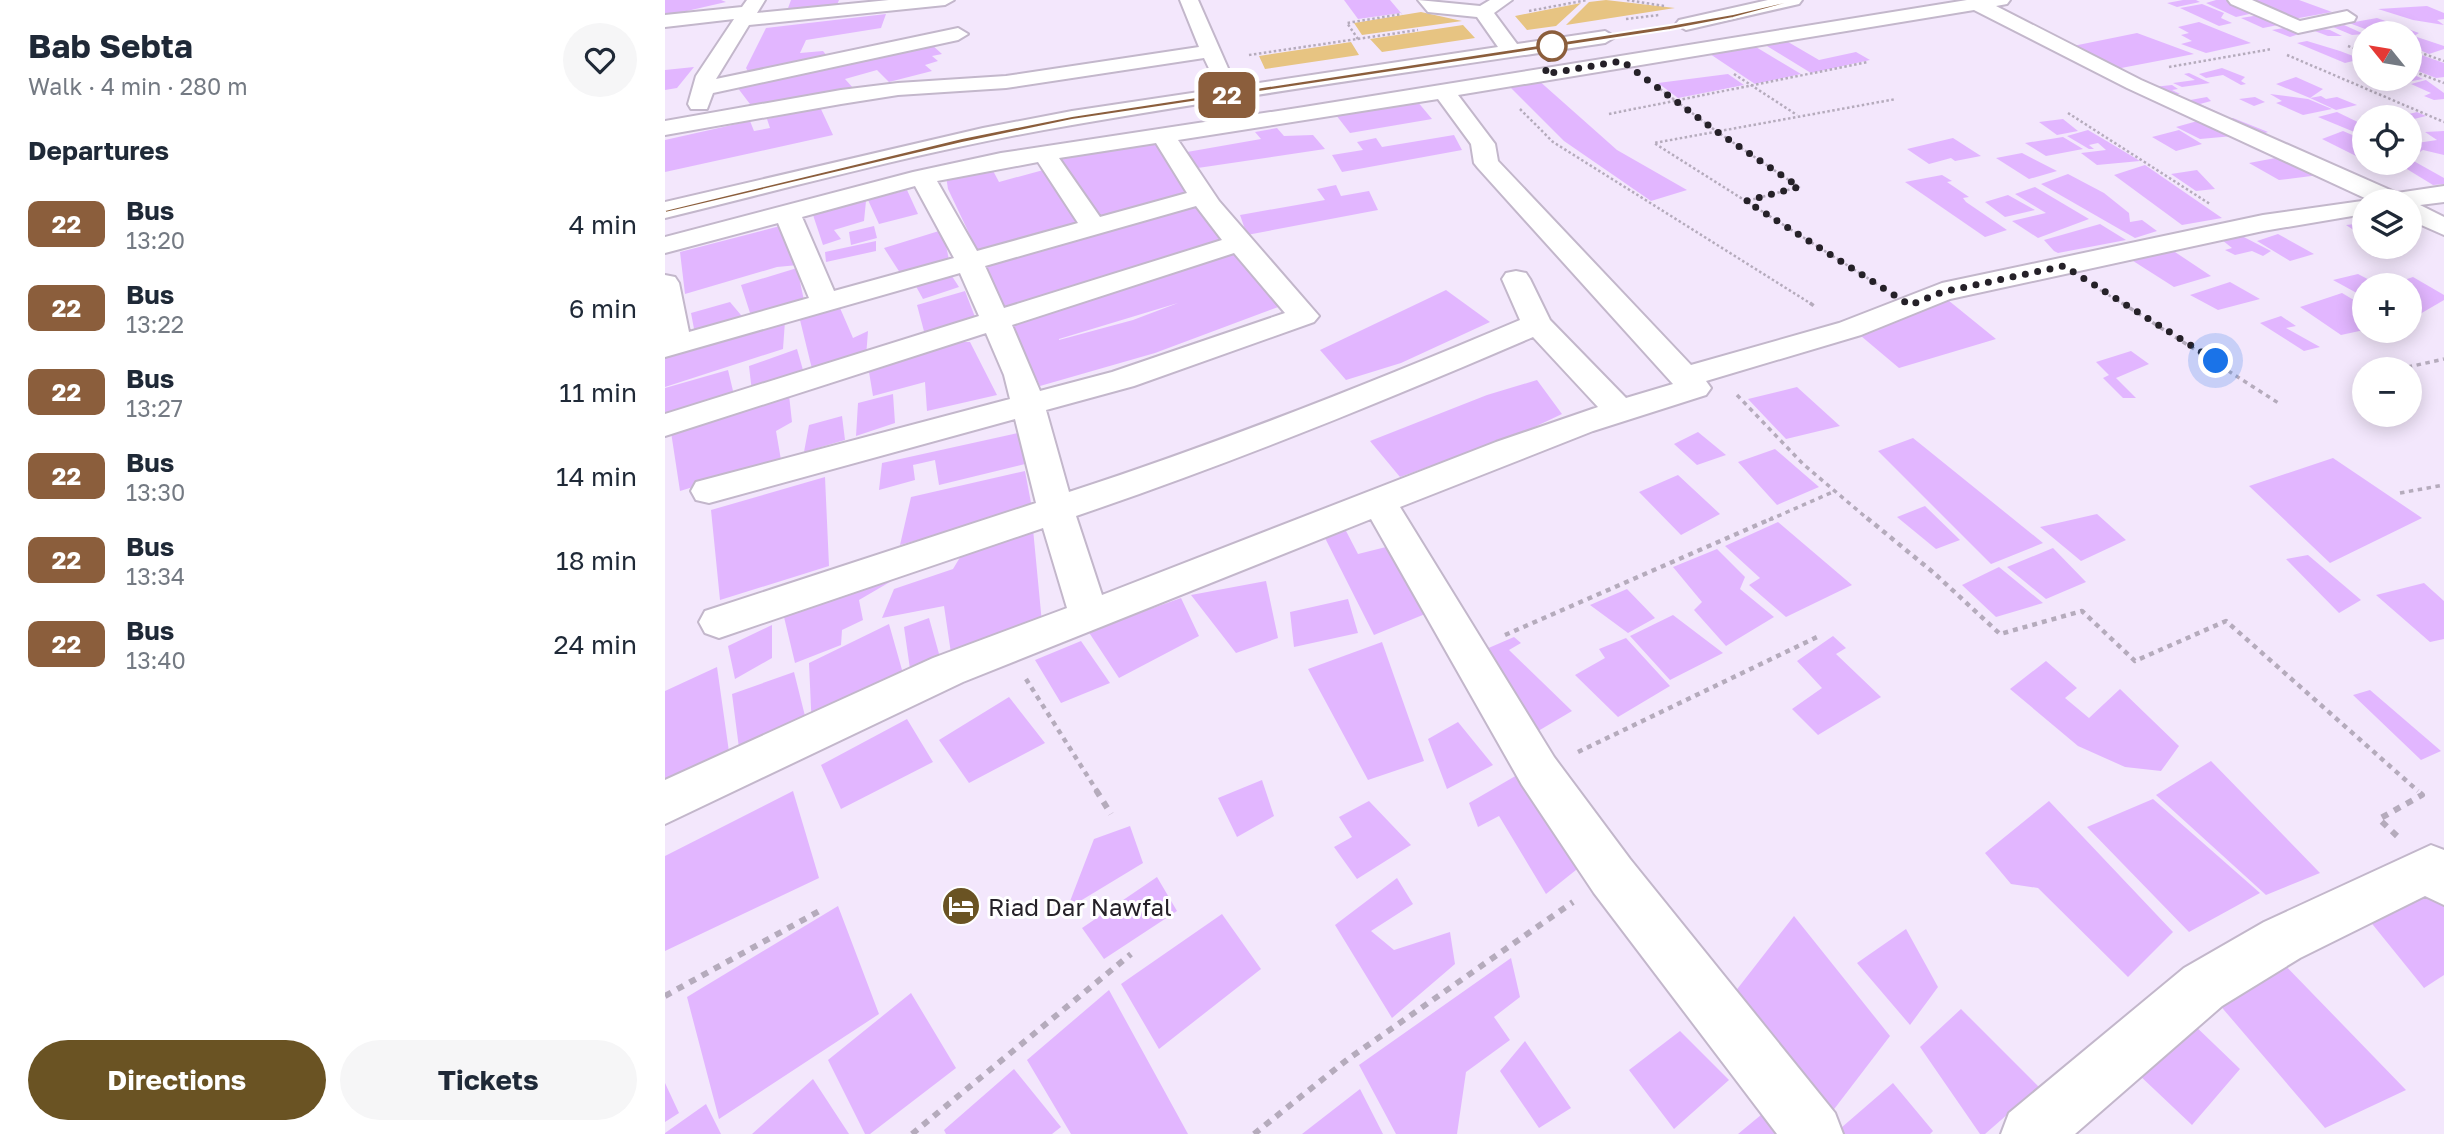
<!DOCTYPE html>
<meta charset="utf-8">
<style>
:root{--surface:#fff;--page:#f6f6f7;--text:#1f2937;--muted:#747a83;--accent:#6a5323}
body{margin:0;font-family:"Golos Text",sans-serif;background:var(--page);color:var(--text);height:100vh;display:flex;flex-direction:column;font-size:26px;white-space:nowrap}
*{box-sizing:border-box;margin:0}
p{font-size:23px;color:var(--muted)}
.icon{flex:none;width:38px;height:38px;fill:none;stroke:currentColor;stroke-width:2;stroke-linecap:round;stroke-linejoin:round}
.map{position:relative;flex:1;overflow:hidden}
.sheet{display:flex;flex-direction:column;background:var(--surface);width:665px}
.sheet>*{flex:none}
.badge{padding:0 14px;border-radius:10px;font-size:24px;line-height:46px}
.needle{width:46px;rotate:300deg}
.buttons{position:absolute;left:1687px;top:21px;display:grid;gap:14px}
.buttons a{display:grid;place-items:center;width:70px;height:70px;border-radius:50%;background:var(--surface);box-shadow:0 4px 18px #0003;font-size:35px}
.you{position:absolute;width:35px;height:35px;margin:-18px;border:5px solid #fff;border-radius:50%;background:#1a73e8;box-shadow:0 0 0 10px #1a73e833}
.map>.badge{position:absolute;translate:-50% -50%;box-shadow:0 0 0 4px #fff}
h2{padding:0 28px;font-size:26px;line-height:63px}
.round{display:grid;place-items:center;flex:none;width:74px;height:74px;border-radius:37px;background:var(--page)}
.headline{display:flex;align-items:center;justify-content:space-between;height:119px;padding:0 28px}
h1{font-size:33px;font-weight:700;line-height:52px}
.cta{display:flex;gap:14px;margin-top:auto;padding:14px 28px}
.cta a{flex:1;height:80px;border-radius:42px;background:var(--accent);color:#fff;font-size:28px;font-weight:700;line-height:80px;text-align:center}
.cta a+a{background:var(--page);color:var(--text)}
ul{padding:0;list-style:none}
li{display:flex;align-items:center;gap:21px;height:84px;padding:0 28px}
li div{flex:1}
li b{display:block;font-size:26px}
li em{font-style:normal}
li .badge{min-width:77px;font-weight:700;text-align:center}
main{display:flex;flex:1;min-height:0}
.map>svg:first-child{display:block}
.green{fill:#e7c482}
.building{fill:#e2b6ff;fill-rule:evenodd}
.lines{fill:none;stroke-linecap:round;stroke-linejoin:round}
.minor-casing{stroke:#c3b7cb;stroke-width:4}
.path-far3{stroke:#b5abbc;stroke-width:2.5;stroke-dasharray:2.5 2.5;stroke-linecap:butt}
.path-far2{stroke:#b5abbc;stroke-width:3.5;stroke-dasharray:4.5 4.5;stroke-linecap:butt}
.path-far1{stroke:#b5abbc;stroke-width:4.5;stroke-dasharray:5 5;stroke-linecap:butt}
.path{stroke:#b5abbc;stroke-width:6;stroke-dasharray:7 7;stroke-linecap:butt}
.minor{fill:#fff;fill-rule:evenodd}
.line{fill:#8b5e3c;stroke:#fff;stroke-width:2}
.walk{stroke:#252128;stroke-width:7;stroke-dasharray:0 12.6}
.stop-dot{fill:#fff;stroke:#8b5e3c;stroke-width:3.5}
.labels{text-anchor:middle;dominant-baseline:central;stroke-width:6;stroke-linejoin:round;paint-order:stroke}
.near-poi-label{font-size:24px;fill:#252128;stroke:#fff;text-anchor:start}
</style>
<main>
<section class="sheet">
<div class="headline"><div><h1>Bab Sebta</h1><p>Walk · 4 min · 280 m</p></div><a class="round"><svg class="icon" aria-label="heart" viewBox="0 0 24 24"><path d="M12 20l-8-8c-3-5 5-10 8-4 3-6 11-1 8 4z"/></svg></a></div>
<h2>Departures</h2>
<ul>
<li><span class="badge" style="background:#8b5e3c;color:#fff">22</span><div><b>Bus</b><p>13:20</p></div><em>4 min</em></li>
<li><span class="badge" style="background:#8b5e3c;color:#fff">22</span><div><b>Bus</b><p>13:22</p></div><em>6 min</em></li>
<li><span class="badge" style="background:#8b5e3c;color:#fff">22</span><div><b>Bus</b><p>13:27</p></div><em>11 min</em></li>
<li><span class="badge" style="background:#8b5e3c;color:#fff">22</span><div><b>Bus</b><p>13:30</p></div><em>14 min</em></li>
<li><span class="badge" style="background:#8b5e3c;color:#fff">22</span><div><b>Bus</b><p>13:34</p></div><em>18 min</em></li>
<li><span class="badge" style="background:#8b5e3c;color:#fff">22</span><div><b>Bus</b><p>13:40</p></div><em>24 min</em></li>
</ul>
<div class="cta"><a>Directions</a><a>Tickets</a></div>
</section>
<div class="map">
<svg width="1779" height="1134" viewBox="0 0 1779 1134">
<rect width="100%" height="100%" fill="#f3e7fc"/>
<path class="green" d="M941 0 1010 8 901 25 924 2Z
M916 3 891 26 862 30 850 16Z
M756 12 797 21 697 35 689 23Z
M798 25 810 38 717 52 705 39Z
M686 42 694 55 600 69 594 56Z"/>
<path class="building" d="M0 0H56L61 2 0 16Z
M126 0H174L172 5 122 11Z
M679 0H725L736 13 693 19Z
M1518 0H1531L1535 2 1512 7 1502 3Z
M1551 0H1566L1593 12 1571 17 1541 3Z
M1578 0H1634L1667 12 1623 20Z
M1537 4 1559 13 1556 18 1567 23 1554 26 1515 8Z
M1762 6 1779 13V19L1772 20 1779 25 1748 20 1713 9Z
M221 14 216 28 141 40 135 53 158 51 163 57 85 75 81 68 101 28Z
M1601 14 1618 24 1598 28 1576 18Z
M1712 18 1754 33 1749 36 1779 46V49L1764 54 1745 46V33H1711L1684 23Z
M1534 22 1586 43 1541 53 1516 44 1527 41 1516 35 1524 33 1513 27Z
M1679 25 1699 34 1687 35 1668 27Z
M1625 27 1637 33 1625 37 1607 30Z
M1649 28 1665 30 1677 36H1663L1647 30Z
M1472 33 1529 54 1451 69 1408 46Z
M1118 39 1154 60 1191 52 1205 60 1146 73 1097 43Z
M1642 41 1675 51 1696 59 1680 63 1632 43Z
M266 44 277 54 267 56 273 61 260 65 267 71 224 82 212 70 180 79 189 89 88 108 72 87 125 74 127 77 159 70Z
M1086 44 1136 74 1090 84 1042 52Z
M1745 51 1779 63V77L1771 78 1745 68Z
M29 67 12 88 0 90V70Z
M1557 68 1580 77 1576 81 1581 84 1576 85 1558 75 1541 78 1534 74Z
M1524 73 1545 83 1517 87 1508 83 1530 80 1519 74Z
M1745 73 1758 79 1736 83 1724 79H1745Z
M1063 74 1079 85 1013 98 993 83Z
M1631 77 1658 89 1645 98 1611 84Z
M872 79 952 150 1022 190 986 201 899 141 843 85Z
M1761 80 1779 93V99L1769 100 1759 96 1766 93 1746 84Z
M1507 85 1513 89 1507 90 1515 94 1502 95 1488 87Z
M1605 94 1643 99 1667 109 1638 115 1611 103 1617 101Z
M1656 96 1661 99 1672 97 1692 105 1671 110 1645 98Z
M1542 97 1546 101 1535 104 1557 114 1544 116 1514 102Z
M1590 97 1600 102 1589 106 1574 99Z
M752 101 767 119 685 133 671 115Z
M155 107 168 135 0 172V140L85 121 89 131 105 128 102 119Z
M1672 112 1699 125V136L1653 117Z
M1752 112 1761 116 1745 120V117H1732Z
M1568 118 1603 132 1591 136 1554 120Z
M1398 119 1413 131 1392 135 1374 122Z
M1536 120 1568 136 1535 139 1511 127Z
M612 128 619 136 648 135 660 149 526 169 522 152 596 139 590 132Z
M1423 130 1445 143 1475 161 1432 165 1416 153 1441 150 1433 143 1424 145 1429 149H1424L1402 136Z
M1514 130 1537 144 1511 151 1487 137Z
M1678 131 1699 140V160L1657 139Z
M1779 131V155L1758 150 1750 155 1745 152V144L1772 140 1760 132Z
M789 135 797 150 677 172 667 155 698 150 692 142 711 138 717 147Z
M1398 137 1418 149 1381 156 1360 143Z
M1288 138 1316 156 1290 161 1286 158 1264 164 1242 149Z
M476 141 490 143 528 193 442 217 433 214 401 178 408 176 395 159 407 154Z
M1357 153 1392 171 1364 179 1331 158Z
M1621 156 1662 174 1614 180 1584 163Z
M1745 159 1779 178V184L1768 185 1732 163H1745Z
M325 165 334 182 382 169 417 219 412 224 372 237 369 234 312 250 283 189 281 176Z
M1480 165 1557 218 1517 225 1449 175Z
M1532 170 1550 189 1531 191 1506 174Z
M1403 174 1439 193 1464 213 1465 222 1477 220 1492 231 1470 238 1376 184Z
M1277 175 1287 181 1282 182 1304 197 1298 198 1301 202 1342 230 1320 237 1240 182Z
M671 185 676 196 704 191 713 210 582 235 575 215 660 200 652 189Z
M1370 187 1424 219 1373 238 1347 221 1381 213 1350 194Z
M242 190 253 214 214 224 203 200Z
M1343 195 1370 210 1340 217 1320 202Z
M201 201 199 221 169 230 176 239 158 245 148 215Z
M529 204 564 244 343 312 320 269 328 262Z
M1699 223V237L1681 225Z
M1435 224 1461 240 1393 253 1389 251 1379 240Z
M115 226 133 265 112 267 20 294 15 252Z
M209 226 212 238 186 245 184 232Z
M274 231 281 245 285 265 239 279 219 248Z
M1573 234 1606 251 1598 256 1587 251 1570 255 1560 250 1567 248 1557 240Z
M1613 234 1649 254 1625 261 1592 241Z
M211 241V251L161 262 160 252Z
M1504 248 1546 276 1509 287 1465 259Z
M568 249 616 306 490 353 375 386 346 327ZM513 303 468 320 394 340V339Z
M132 268 140 305 87 319 76 285Z
M283 270 294 287 258 299 248 281Z
M1693 274 1714 285H1699V297L1668 280Z
M1748 277 1779 295V300L1755 314 1745 308V285H1724Z
M1565 282 1595 299 1553 310 1525 295Z
M781 290 825 322 736 363 681 380 655 350Z
M300 291 310 317 260 335 252 305Z
M1677 293 1699 306V330L1676 335 1635 307Z
M1278 296 1331 339 1234 368 1196 336 1234 320Z
M65 302 81 321 30 334 26 313Z
M175 308 188 338 203 331 201 357 148 373 135 320Z
M1616 316 1631 326 1621 328 1655 347 1639 351 1595 323Z
M120 321 118 349 0 387V355Z
M287 342H305L332 395 262 411 260 382 208 396 204 372Z
M132 349 140 377 87 392 84 366Z
M1466 351 1484 364 1451 378 1471 398H1458L1438 378 1444 375 1431 362Z
M63 370 69 395 0 417V388Z
M872 380 897 414 859 432 735 477 705 441 822 395Z
M1132 387 1175 426 1121 439 1083 399Z
M228 394 230 423 191 436 193 403Z
M124 395 127 422 111 431 116 460 15 491 6 432Z
M177 416 180 440 139 452 144 425Z
M362 431 364 463 274 485 270 460 248 465 250 480 214 490 217 463Z
M1033 432 1061 455 1032 465 1009 444Z
M1248 438 1378 543 1326 564 1213 451Z
M1110 449 1154 487 1112 505 1073 462Z
M1668 458 1757 518 1665 563 1584 486Z
M360 471 367 508 235 545 246 497Z
M1013 475 1055 514 1016 535 974 492Z
M160 477 164 566 55 600 46 510Z
M1260 506 1295 540 1271 549 1232 517Z
M1432 514 1461 540 1416 561 1375 527Z
M1113 522 1187 585 1121 617 1084 585 1095 578 1060 546Z
M368 529 377 623 287 660 279 606 217 618 229 589 288 569 297 554Z
M680 529 693 554 729 545 765 612 709 635 659 536Z
M1388 548 1421 582 1381 599 1342 567Z
M1052 549 1080 577 1075 589 1109 617 1061 646 1029 610 1037 602 1008 567Z
M1643 555 1696 600 1674 613 1621 559Z
M1334 567 1378 603 1331 617 1297 585Z
M231 571 230 579 194 600 198 620 177 630 176 645 130 663 119 617 182 588Z
M601 581 613 638 571 653 526 595Z
M1759 583 1779 601V639L1765 642 1711 595Z
M962 589 990 618 963 633 925 605Z
M516 598 534 636 454 678 423 631Z
M683 599 693 633 629 647 625 612Z
M1008 615 1058 653 1005 680 965 636Z
M264 618 276 661 246 676 239 627Z
M224 624 241 684 147 730 144 663Z
M107 625V658L70 679 63 646Z
M1168 636 1181 648 1171 654 1216 697 1153 735 1127 709 1157 688 1132 661Z
M849 637 856 643 844 650 907 711 863 737 812 653Z
M961 638 1005 686 953 717 910 675 940 658 934 649Z
M416 641 445 683 396 703 370 660Z
M717 642 759 761 703 780 643 669Z
M1381 661 1412 688 1400 698 1424 718 1455 689 1514 746 1496 771 1460 767 1413 746 1345 689Z
M52 667 65 759 0 792V691Z
M129 672 141 720 74 748 67 694Z
M1705 690 1776 751 1756 760 1688 695Z
M344 697 380 743 304 783 274 740Z
M242 719 268 762 176 809 156 765Z
M793 722 828 765 782 789 763 739Z
M1546 761 1655 873 1601 895 1491 795Z
M859 771 921 862 881 894 834 816 813 827 804 803Z
M597 780 609 816 572 837 553 798Z
M128 791 154 878 0 951V856Z
M1488 799 1595 893 1524 932 1422 827Z
M704 801 746 845 692 879 669 847 687 837 674 817Z
M1384 801 1508 932 1463 977 1373 888 1346 884 1320 853Z
M465 826 478 863 402 909 429 839Z
M492 877 512 911 439 959 417 928Z
M732 878 748 904 706 931 729 950 785 932 790 964 727 1018 670 925Z
M1769 884 1779 898V975L1759 988 1704 920Z
M173 906 214 1014 54 1119 22 997Z
M557 914 596 969 494 1049 456 984Z
M1129 916 1225 1036 1160 1121 1066 997Z
M1241 929 1273 987 1245 1025 1192 963Z
M846 958 855 997 829 1017 845 1040 801 1072 792 1134H731L694 1065Z
M1616 961 1741 1090 1660 1128 1553 1003Z
M444 990 523 1134H406L362 1060Z
M246 993 291 1068 205 1134H200L163 1060Z
M1296 1009 1374 1087 1320 1134H1315L1255 1047Z
M1524 1020 1575 1069 1527 1125 1472 1073Z
M1015 1031 1064 1080 1009 1129 964 1070Z
M860 1041 906 1108 874 1128 835 1071Z
M349 1069 396 1127 387 1134H281L279 1130Z
M148 1079 184 1134H87Z
M0 1083 14 1113 0 1122Z
M1228 1083 1268 1131 1265 1134H1169Z
M695 1089 718 1134H637Z
M1114 1100 1138 1134H1073Z
M41 1104 56 1134H0V1133Z"/>
<g class="lines">
<defs>
<path id="minor" d="M82 0H100L92 13 224 0H289L280 5 84 25 51 79 293 28 303 34 293 40 48 93 42 109H26L23 104 31 76 69 19 0 27V15L77 7Z
M515 0H533L566 75 563 79H549L539 58 341 88 233 95 176 104 0 135V121L176 90 233 83 341 76 534 47Z
M753 0 815 6 825 0H847L829 13 852 44 940 31 950 37 940 43C763 70 584 94 407 125 270 148 135 185 0 218V202L318 128 407 111 833 47 812 17 763 12Z
M1103 0H1137L1134 4 1021 30 1011 24 1014 20Z
M1302 0H1345L1342 4 1331 6 1476 80 1732 193 1779 186V202L1755 205 1779 217V235L1745 220V201H1699V214L1598 231 1285 299 1196 335 1041 381 1046 388 1041 395 928 431 735 507 889 757 965 859 1170 1113 1178 1134H1112L929 893 857 785 706 519 298 682 0 824V780L268 658 402 608 378 528 54 638 40 633 34 622 40 611 371 503 350 419 44 503 31 500 26 491 31 482 345 399 339 375 321 333 0 436V414L314 316 295 273 0 357V275L10 277 14 283 24 332 144 298 113 223 0 253V237L248 172 336 153 639 107ZM1309 10 1462 88 1704 200 1598 215 1277 283 1174 323 1026 365 833 161 830 144 793 95ZM773 99 806 144 809 163 813 168 1008 384 961 398 885 320 865 279 861 273 851 271 841 273 837 279 855 320C706 383 558 442 404 492L381 410 469 386 649 322 654 316 554 201 513 140ZM491 143 522 193 435 217 394 158ZM373 162 413 223 312 251 272 181ZM250 186 289 258 169 291 137 217ZM531 206 557 240 339 308 320 266ZM569 253 620 313 447 372 375 391 347 325ZM868 337 933 407 831 442 437 595 411 516C567 463 717 402 868 337Z
M1563 0H1587L1635 21 1682 11 1691 17 1689 21 1633 33 1566 4Z
M1766 845 1779 850V905L1760 896 1635 958 1557 1006 1410 1134H1336L1344 1113 1519 968 1599 922Z"/>
</defs>
<use href="#minor" class="minor-casing"/>
<path class="path-far3" d="M962 0 999 6
M864 11 922 0
M961 19 994 15
M693 39 682 23 737 14
M1683 46 1699 52
M1745 49 1779 61
M584 55 753 30
M1622 55 1779 122
M1504 67 1607 49
M1745 70 1779 83
M1069 74 1132 115
M991 86 1051 131 1134 187 1082 201
M855 109 888 142 1148 305
M1403 113 1545 204
M944 114 1203 62
M1212 284 989 143 1231 99
M1435 290 1460 305"/>
<path class="path-far2" d="M1145 303 1149 306
M1457 303 1615 404
M1734 369 1779 359
M1072 395 1138 464 1204 520
M1735 493 1779 485
M1104 520 1170 491"/>
<path class="path-far1" d="M1202 518 1269 573 1335 634 1417 611 1470 661 1561 621 1753 791
M840 635 1108 518
M361 679 432 791
M913 752 1152 637"/>
<path class="path" d="M431 790 446 814
M1732 836 1714 819 1757 795 1751 790
M0 996 156 910
M247 1134 466 954
M589 1134 683 1059 908 902"/>
<use href="#minor" class="minor"/>
</g>
<path class="line" d="M1128 0 1131 1 1068 18 1005 30 407 120 297 143 0 213V210L297 138 407 116 1005 25 1068 14Z"/>
<g class="lines">
<path class="walk" d="M887 46 880 74 957 61 1051 131 1134 187 1081 201 1245 305 1277 292 1399 266 1551 361"/>
</g>
<defs>
<symbol id="hotel-disc" viewBox="-11 -11 22 22"><circle r="9.5" fill="#6a5323" stroke="#fff"/><path d="M-6-4.5h1.5V1H6V5H4.5V3h-9V5H-6ZM-4 0a1.8 1.8 0 1 1 3.6 0ZM.5 0V-2.5h3Q6-2.5 6 0Z" fill="#fff"/></symbol>
</defs>
<g fill-rule="evenodd">
<use href="#hotel-disc" x="274" y="884" width="44" height="44"/>
</g>
<circle class="stop-dot" cx="887" cy="46" r="14"/>
<g class="labels">
<g class="near-poi-label">
<text x="323" y="906">Riad Dar Nawfal</text>
</g>
</g>
</svg>
<div class="buttons">
<a><svg class="needle" viewBox="-14 -14 28 28"><path d="M0-13l5 13h-10z" fill="#e53935"/><path d="M0 13l5-13h-10z" fill="#747a83"/></svg></a>
<a><svg class="icon" aria-label="locate" viewBox="0 0 24 24"><circle cx="12" cy="12" r="6"/><path d="M12 2v4M12 18v4M2 12h4M18 12h4"/></svg></a>
<a><svg class="icon" aria-label="layers" viewBox="0 0 24 24"><path d="M12 4l9 5-9 5-9-5zM3 14l9 5 9-5"/></svg></a>
<a>+</a>
<a>−</a>
</div>
<div class="you" style="left:1551px;top:361px"></div>
<b class="badge" style="left:562px;top:95px;background:#8b5e3c;color:#fff">22</b>
</div>
</main>
